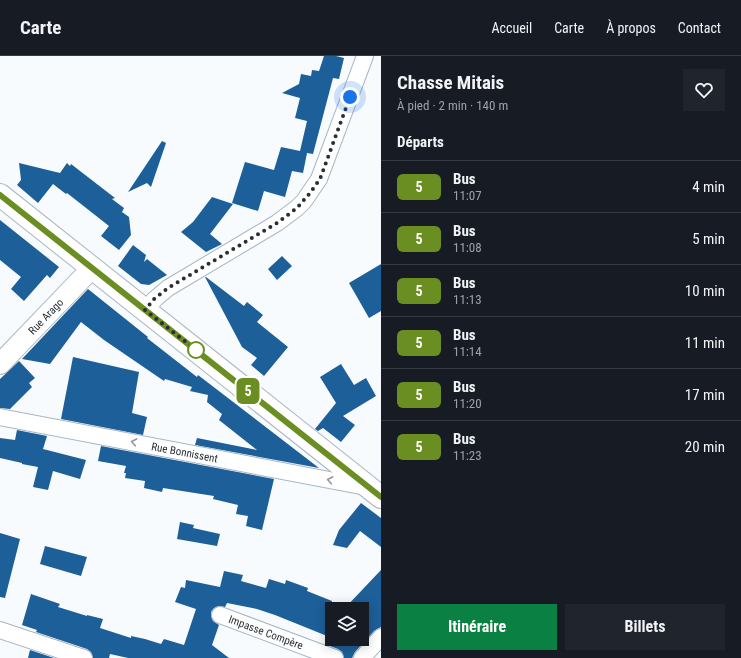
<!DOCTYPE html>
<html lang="fr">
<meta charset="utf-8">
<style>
:root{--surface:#171b24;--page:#20242c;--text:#f1f3f6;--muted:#9ea1a6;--line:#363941;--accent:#0b8043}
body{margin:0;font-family:"Roboto Condensed",sans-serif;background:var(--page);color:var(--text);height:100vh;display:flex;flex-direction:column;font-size:15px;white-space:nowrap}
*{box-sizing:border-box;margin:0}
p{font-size:13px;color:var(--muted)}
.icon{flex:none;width:22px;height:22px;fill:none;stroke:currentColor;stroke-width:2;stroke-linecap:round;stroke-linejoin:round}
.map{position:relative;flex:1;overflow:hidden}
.details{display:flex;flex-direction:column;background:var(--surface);width:360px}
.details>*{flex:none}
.badge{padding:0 8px;border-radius:6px;font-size:14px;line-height:26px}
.controls{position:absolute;left:325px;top:546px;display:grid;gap:8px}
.controls a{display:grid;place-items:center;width:44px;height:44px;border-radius:0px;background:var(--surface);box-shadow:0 2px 10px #0003;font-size:20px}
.you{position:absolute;width:20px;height:20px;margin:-10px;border:3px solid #fff;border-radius:50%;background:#1a73e8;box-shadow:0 0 0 6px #1a73e833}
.map>.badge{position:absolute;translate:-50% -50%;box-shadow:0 0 0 2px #fff}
h2{padding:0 16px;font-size:15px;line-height:36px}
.round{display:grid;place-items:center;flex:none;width:42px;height:42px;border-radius:0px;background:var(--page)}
.head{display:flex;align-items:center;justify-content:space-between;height:68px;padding:0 16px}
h1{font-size:19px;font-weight:700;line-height:30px}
.cta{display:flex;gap:8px;margin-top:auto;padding:8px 16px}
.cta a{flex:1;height:46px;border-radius:0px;background:var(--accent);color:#fff;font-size:16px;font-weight:700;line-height:46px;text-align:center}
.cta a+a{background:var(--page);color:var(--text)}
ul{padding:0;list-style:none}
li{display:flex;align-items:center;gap:12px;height:52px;padding:0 16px;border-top:1px solid var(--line)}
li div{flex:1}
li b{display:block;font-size:15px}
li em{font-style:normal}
li .badge{min-width:44px;font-weight:700;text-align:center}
header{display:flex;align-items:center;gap:24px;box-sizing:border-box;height:56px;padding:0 20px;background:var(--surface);border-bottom:1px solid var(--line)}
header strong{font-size:19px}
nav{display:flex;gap:22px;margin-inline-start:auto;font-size:14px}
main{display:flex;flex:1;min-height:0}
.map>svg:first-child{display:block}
.building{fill:#1d5f98}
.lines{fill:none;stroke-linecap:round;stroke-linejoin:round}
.minor-casing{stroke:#a7b6c5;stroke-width:18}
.tertiary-casing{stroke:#a7b6c5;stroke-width:22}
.secondary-casing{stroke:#a7b6c5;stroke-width:24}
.minor{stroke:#fff;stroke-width:16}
.tertiary{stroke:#fff;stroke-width:20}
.secondary{stroke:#fff;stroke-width:22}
.oneway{stroke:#94979a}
.line-casing{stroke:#fff;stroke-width:9}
.line{stroke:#6b8e23;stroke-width:6}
.walk{stroke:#292f35;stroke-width:4;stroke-dasharray:0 7.2}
.stop-dot{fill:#fff;stroke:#6b8e23;stroke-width:2}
.labels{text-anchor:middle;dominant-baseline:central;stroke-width:4;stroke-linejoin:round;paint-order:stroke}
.street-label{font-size:11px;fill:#292f35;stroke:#f8fbfe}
</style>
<header>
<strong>Carte</strong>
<nav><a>Accueil</a><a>Carte</a><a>À propos</a><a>Contact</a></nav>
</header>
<main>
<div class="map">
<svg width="381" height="602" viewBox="0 0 381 602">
<rect width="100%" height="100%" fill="#f8fbfe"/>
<path class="building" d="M324 0H336L344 2 339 23 333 22 313 98 307 97 303 117 292 115 285 141 264 135 258 155 232 147 245 106 274 114 281 91 300 95 307 65 295 62 300 42 282 37 299 28 301 18 311 20 312 14 319 15Z
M162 85 166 87 151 131 147 127 128 136Z
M19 107 60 117 67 107 70 110 71 108 115 142 112 143 124 152 122 156 129 161 131 179 119 194 101 180 109 170 67 137 66 138 53 128 38 147 17 129 21 124Z
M212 141 233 148 210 178 222 188 206 196 181 176 193 166Z
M0 164 59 211 50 222 47 219 24 245 11 233 21 221 0 204Z
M133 189 146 199 144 206 147 203 167 219 149 229 141 228 118 210Z
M282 200 292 210 277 224 268 213Z
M381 208V255L369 262 349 227Z
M205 221H206L244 250 247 246 263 259 257 266 288 291 264 320 251 309 257 302 242 291Z
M88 233 148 281 147 282 197 321 198 319 319 412 195 389 197 382 257 394 219 364 222 358 207 346 208 339 190 335 192 331 165 323 164 325 104 284 81 266 50 308 22 303Z
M73 301 139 316 132 357 147 361 143 379 61 363Z
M19 305 35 322 29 327 32 331 10 353 0 352V323Z
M341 308 354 329 366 322 376 340 343 360 355 369 341 386 323 372 318 375 315 373 336 347 320 321Z
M17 374 47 380 43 393 86 404 80 423 53 415 48 434 33 431 38 411 22 408V407L0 402V382L15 384Z
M101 390 274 423 262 474 246 470 248 460 236 458 238 449 213 443 214 440 163 432 162 436 144 432 145 425 125 422 126 417H124L126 410 98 405Z
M361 447 381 462V491L360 475 347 492 333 489 339 474Z
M180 466 194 469 193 472 220 478 217 490 177 483Z
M0 477 20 483 5 542 0 541Z
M45 490 87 501 81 520 40 508Z
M381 514V571L374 575 355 596 352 602H344L342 596 338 593 330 590 337 583H362V553H344Z
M224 515 243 519 241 525 266 532 269 523 285 528 286 524 308 532 307 535 332 545V582L275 559 257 553 227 547 225 551 219 550 214 552 211 556V560L213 565 219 569 212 589 229 602H128L110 598 109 602H93L91 596 87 593 36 576 37 574 22 569 31 538 60 548 58 551 87 560V559L103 563 100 572 131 582V580L145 583 161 588 164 583 184 589 196 553 175 546 181 531 185 532 186 524 220 531Z
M30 594 54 602H28Z"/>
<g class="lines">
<defs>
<g id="minor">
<path d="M145 254 155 243 168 232 277 167 297 152 304 145 319 123 365 0"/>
<path id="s1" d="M0 361 366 431"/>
<path id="s2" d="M220 559 335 602"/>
<path d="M0 574 84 602"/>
<path d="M362 602 381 581"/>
</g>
<g id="tertiary">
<path id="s3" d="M0 308 92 212"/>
</g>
<path id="secondary" d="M0 139 381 441"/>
</defs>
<use href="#minor" class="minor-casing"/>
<use href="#tertiary" class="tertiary-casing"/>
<use href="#secondary" class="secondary-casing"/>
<use href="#minor" class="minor"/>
<use href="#tertiary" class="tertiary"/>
<use href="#secondary" class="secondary"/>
</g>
<defs><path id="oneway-chevron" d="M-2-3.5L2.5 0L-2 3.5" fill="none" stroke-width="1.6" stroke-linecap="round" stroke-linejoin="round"/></defs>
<g class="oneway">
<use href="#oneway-chevron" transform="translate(134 386) rotate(-169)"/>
<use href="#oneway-chevron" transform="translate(330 424) rotate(-169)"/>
</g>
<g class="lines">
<defs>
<path id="line" d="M0 139 381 441"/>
</defs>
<use href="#line" class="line-casing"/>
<use href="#line" class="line"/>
<path class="walk" d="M196 294 145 254 154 243 168 232 277 167 297 152 310 137 320 123 350 41"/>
</g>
<circle class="stop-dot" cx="196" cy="294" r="8"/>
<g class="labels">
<g class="street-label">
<text stroke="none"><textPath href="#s3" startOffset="66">Rue Arago</textPath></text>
<text stroke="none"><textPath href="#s1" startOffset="188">Rue Bonnissent</textPath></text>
<text stroke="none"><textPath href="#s2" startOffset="49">Impasse Compère</textPath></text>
</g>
</g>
</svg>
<div class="controls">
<a><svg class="icon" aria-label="layers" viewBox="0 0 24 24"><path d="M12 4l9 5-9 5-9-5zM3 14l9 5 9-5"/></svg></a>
</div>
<div class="you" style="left:350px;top:41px"></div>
<b class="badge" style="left:248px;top:335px;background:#6b8e23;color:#fff">5</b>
</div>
<section class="details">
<div class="head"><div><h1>Chasse Mitais</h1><p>À pied · 2 min · 140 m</p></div><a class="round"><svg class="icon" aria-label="heart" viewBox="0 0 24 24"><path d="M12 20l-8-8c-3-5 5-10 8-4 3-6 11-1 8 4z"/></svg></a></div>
<h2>Départs</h2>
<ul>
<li><span class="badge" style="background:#6b8e23;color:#fff">5</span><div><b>Bus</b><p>11:07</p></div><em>4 min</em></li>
<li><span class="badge" style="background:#6b8e23;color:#fff">5</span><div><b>Bus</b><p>11:08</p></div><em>5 min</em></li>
<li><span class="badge" style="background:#6b8e23;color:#fff">5</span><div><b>Bus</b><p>11:13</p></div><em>10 min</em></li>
<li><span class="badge" style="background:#6b8e23;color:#fff">5</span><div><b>Bus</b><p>11:14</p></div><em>11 min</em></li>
<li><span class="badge" style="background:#6b8e23;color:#fff">5</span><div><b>Bus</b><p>11:20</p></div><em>17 min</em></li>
<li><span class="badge" style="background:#6b8e23;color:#fff">5</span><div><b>Bus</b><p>11:23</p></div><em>20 min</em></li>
</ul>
<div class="cta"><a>Itinéraire</a><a>Billets</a></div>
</section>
</main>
